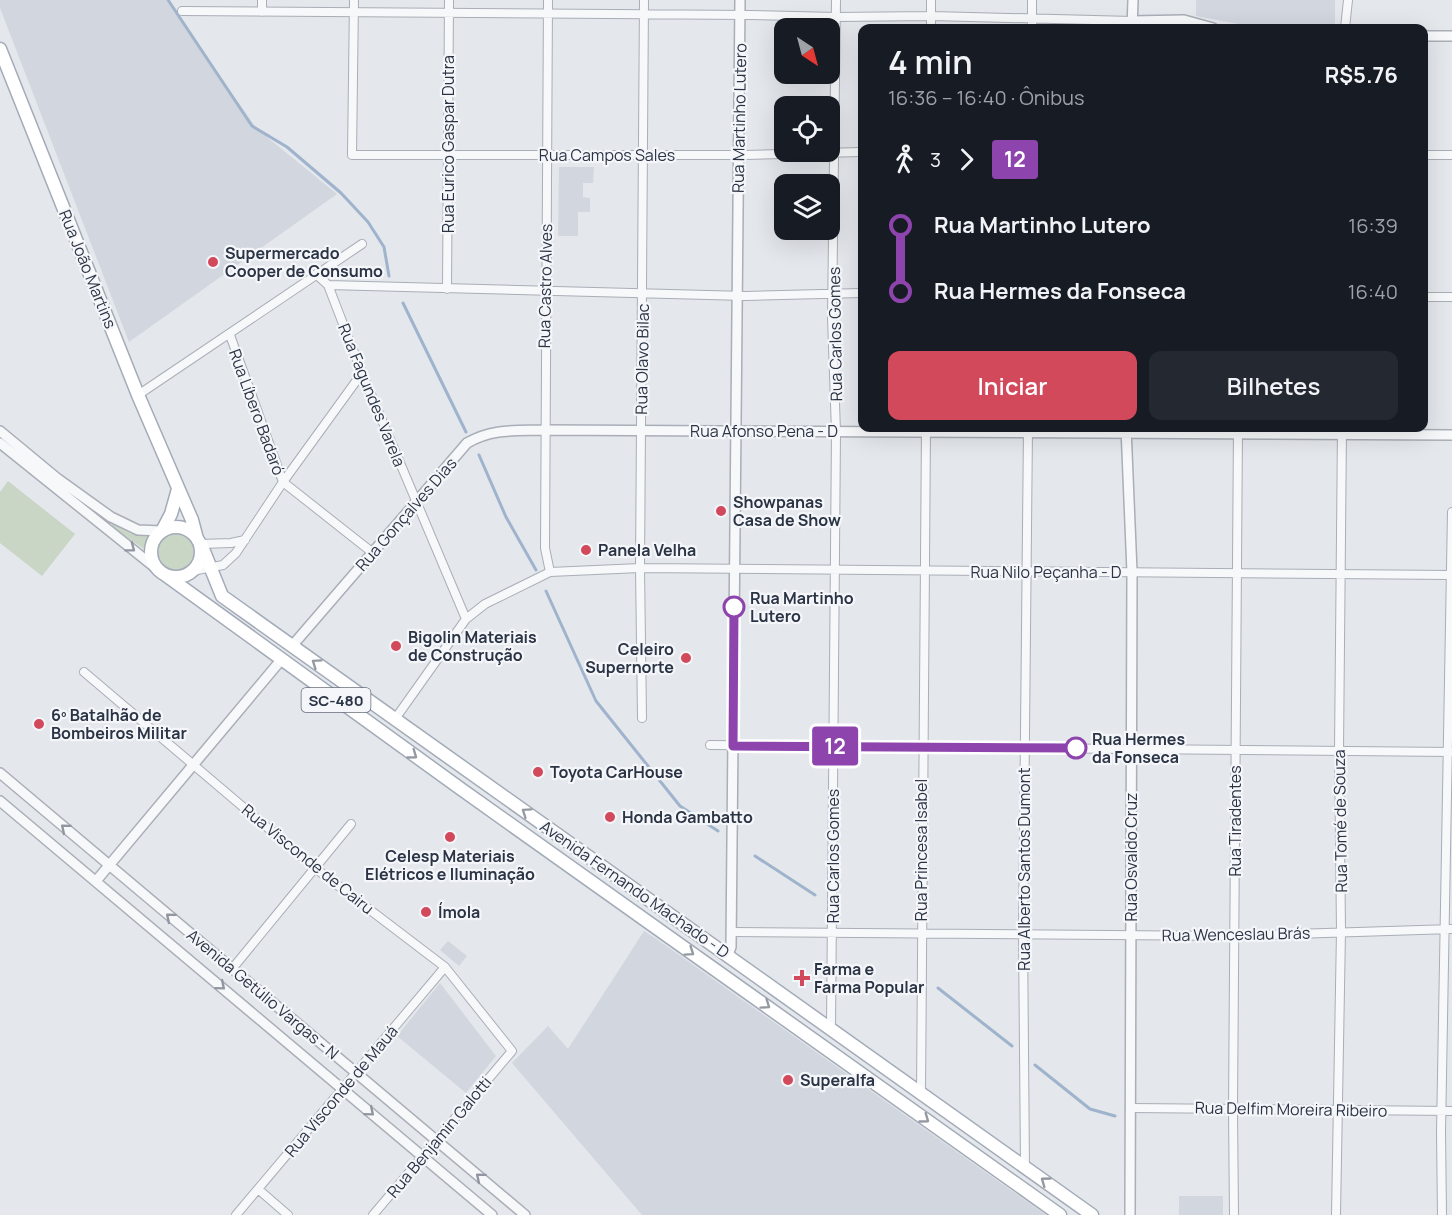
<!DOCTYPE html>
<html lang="pt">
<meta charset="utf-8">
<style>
:root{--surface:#171b24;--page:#242831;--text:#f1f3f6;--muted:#9ea1a6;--accent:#d1495b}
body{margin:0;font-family:Manrope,sans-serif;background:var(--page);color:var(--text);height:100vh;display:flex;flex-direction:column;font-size:22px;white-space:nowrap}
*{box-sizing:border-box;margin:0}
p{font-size:20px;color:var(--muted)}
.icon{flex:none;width:33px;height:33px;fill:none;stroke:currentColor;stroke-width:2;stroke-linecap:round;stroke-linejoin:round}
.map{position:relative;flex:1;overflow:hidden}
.sheet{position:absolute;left:858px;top:24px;width:570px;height:408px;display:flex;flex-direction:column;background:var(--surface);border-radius:12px;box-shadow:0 6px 24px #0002}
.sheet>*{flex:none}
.badge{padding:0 12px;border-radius:4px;font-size:21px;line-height:39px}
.needle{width:39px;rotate:144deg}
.buttons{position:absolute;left:774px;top:18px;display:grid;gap:12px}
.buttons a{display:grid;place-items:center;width:66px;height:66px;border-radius:12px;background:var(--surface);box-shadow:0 6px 24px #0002;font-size:30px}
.map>.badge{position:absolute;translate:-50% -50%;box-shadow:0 0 0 3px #fff}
.legs{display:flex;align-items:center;gap:9px;height:66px;padding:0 30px;font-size:20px}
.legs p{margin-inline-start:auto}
.headline{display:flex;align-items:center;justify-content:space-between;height:102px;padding:0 30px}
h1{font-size:33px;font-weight:600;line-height:45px}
.action{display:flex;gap:12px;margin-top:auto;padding:12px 30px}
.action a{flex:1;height:69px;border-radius:12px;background:var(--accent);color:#fff;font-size:24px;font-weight:600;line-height:69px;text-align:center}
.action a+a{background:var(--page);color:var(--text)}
ul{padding:0 30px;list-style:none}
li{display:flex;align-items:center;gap:21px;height:66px;font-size:22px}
li i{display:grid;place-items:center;width:9px;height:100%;margin:0 8px;background:currentColor}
li i::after{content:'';width:15px;height:15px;margin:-8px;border:4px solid;border-radius:50%;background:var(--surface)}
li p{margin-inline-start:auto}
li:first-child i{background:linear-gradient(#0000 50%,currentColor 0)}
li:last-child i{background:linear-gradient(currentColor 50%,#0000 0)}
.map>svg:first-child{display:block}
.built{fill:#d2d6de}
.green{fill:#c9d6c5}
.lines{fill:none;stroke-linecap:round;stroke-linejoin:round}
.stream{stroke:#9fb4cc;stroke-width:3}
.minor-casing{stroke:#a9aeb7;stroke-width:10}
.tertiary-casing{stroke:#a9aeb7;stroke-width:12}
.primary-casing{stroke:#a3abb8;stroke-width:15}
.minor{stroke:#f7f8fa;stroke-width:8}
.tertiary{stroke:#f7f8fa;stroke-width:9}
.primary{stroke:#fff;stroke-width:12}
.oneway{stroke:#9196a0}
.oneway2{stroke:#959aa2}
.line-1-casing{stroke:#fff;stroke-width:14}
.line-1{stroke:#8e44ad;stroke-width:9}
.poi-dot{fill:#d1495b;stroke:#f4f6f9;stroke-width:2}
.stop-1-dot{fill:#fff;stroke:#8e44ad;stroke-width:3}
.labels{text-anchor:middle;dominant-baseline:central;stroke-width:4.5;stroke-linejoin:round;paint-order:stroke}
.shield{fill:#f4f6f9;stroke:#676e7b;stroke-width:1.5}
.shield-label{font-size:15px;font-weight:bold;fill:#2b3445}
.street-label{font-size:16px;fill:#2b3445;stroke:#f4f6f9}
.poi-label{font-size:16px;font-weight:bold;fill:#2b3445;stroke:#f4f6f9;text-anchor:start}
.stop-label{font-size:16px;font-weight:bold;fill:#2b3445;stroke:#f4f6f9;text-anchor:start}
</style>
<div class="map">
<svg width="1452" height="1215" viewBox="0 0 1452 1215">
<rect width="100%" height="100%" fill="#e4e7ec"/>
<path class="built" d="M0 0H166L257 129 337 194 129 342 0 8Z
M1196 0H1335V26H1249L1196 16Z
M559 167H594L593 183H583V197L590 198V212H578V236H558Z
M644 931 658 940 1046 1215H642L512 1063 548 1026 568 1049Z
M448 941 467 956 459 966 440 950Z
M440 983 496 1056 466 1093 397 1036Z
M1179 1196H1223V1215H1179Z"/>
<path class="green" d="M8 481 75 534 42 576 0 543V492Z
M113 524 131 534 150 536 147 551 111 526Z
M155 552a20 20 0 1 1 40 0a20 20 0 1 1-40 0Z"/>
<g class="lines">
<path class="stream" d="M168 0 252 126 287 147 341 193 368 222 384 247 389 276
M403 303 466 432
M479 455 506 517 536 570
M546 591 596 701 680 806 718 831
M755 856 815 895
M938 988 1012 1046
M1035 1065 1090 1109 1115 1116"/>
<defs>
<path id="minor" d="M354 0 352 155H746L862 152
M548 0 545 548 550 572
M182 11 749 15 836 17 931 16 1132 21
M262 12V0
M931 28V0
M1032 28V0
M1345 28 1348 0
M1424 155H1452
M316 274 328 285 362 373 466 619
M328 285 746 296 862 293
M447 289 449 0
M1424 297H1452
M230 335 283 482 373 553
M138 395 362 244
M201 544 231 543 245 540
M192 571 223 565 236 553 283 482 362 373
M84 672 315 868 445 967 512 1051 373 1215
M642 718 640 568 644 0
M395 719 466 619 485 604 550 572 640 568 1452 575
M710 745 1452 752
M731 932 1234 936 1452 929
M232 969 351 824
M831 1029 836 432 832 317 836 0
M921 1093 926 428
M1130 1108 1452 1111
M1025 1167 1023 934 1028 428
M258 1189 288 1215
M236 1215 445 967
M1234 1215 1233 1109 1238 428
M1336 1215 1341 931 1339 751 1342 428
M1442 1215 1441 1132 1452 512"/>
<path id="tertiary" d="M1132 21 1184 20 1213 28
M1132 28 1133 0
M1424 36H1452
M1126 428 1132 572 1130 1215
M0 431 58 479 111 517 138 530 162 531
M0 443 157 569
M292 646 467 443C493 428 516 431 545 430L1452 435
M0 773 525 1215
M0 801 492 1215
M96 881 281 660
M728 955 731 947 740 0"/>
<path id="primary" d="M0 49 138 395 192 520 196 535
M151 552a25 25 0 1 1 50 0a25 25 0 1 1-50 0Z
M162 531 171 514 178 489
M201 544 222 596 1092 1215
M164 574 461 789 1060 1215"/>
</defs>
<use href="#minor" class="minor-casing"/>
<use href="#tertiary" class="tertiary-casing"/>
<use href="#primary" class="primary-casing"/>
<use href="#minor" class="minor"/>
<use href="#tertiary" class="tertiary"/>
<use href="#primary" class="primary"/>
</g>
<defs><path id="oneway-chevron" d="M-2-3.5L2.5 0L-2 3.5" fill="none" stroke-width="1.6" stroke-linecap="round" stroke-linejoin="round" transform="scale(1.5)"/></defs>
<g class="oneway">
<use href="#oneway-chevron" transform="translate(131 548) rotate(37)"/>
<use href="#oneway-chevron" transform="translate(65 828) rotate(-140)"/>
<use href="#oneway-chevron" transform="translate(170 917) rotate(-140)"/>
<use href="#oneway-chevron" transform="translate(221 986) rotate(40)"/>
<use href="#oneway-chevron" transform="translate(370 1112) rotate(40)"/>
<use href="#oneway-chevron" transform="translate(480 1177) rotate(-140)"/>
</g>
<g class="oneway2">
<use href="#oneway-chevron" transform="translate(316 663) rotate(-145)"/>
<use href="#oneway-chevron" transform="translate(413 755) rotate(36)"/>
<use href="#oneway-chevron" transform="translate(526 812) rotate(-145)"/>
<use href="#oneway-chevron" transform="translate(690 952) rotate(35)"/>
<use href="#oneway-chevron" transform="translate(766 1005) rotate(35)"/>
<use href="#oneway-chevron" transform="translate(925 1119) rotate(36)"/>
<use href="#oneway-chevron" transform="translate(1045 1181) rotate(-144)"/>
</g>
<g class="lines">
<defs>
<path id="line-1" d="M734 607 733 746 1076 748"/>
</defs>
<use href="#line-1" class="line-1-casing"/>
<use href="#line-1" class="line-1"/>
</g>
<g class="poi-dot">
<circle cx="213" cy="262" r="6"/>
<circle cx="721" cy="511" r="6"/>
<circle cx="586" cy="550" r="6"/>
<circle cx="396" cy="646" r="6"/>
<circle cx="686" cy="658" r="6"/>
<circle cx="39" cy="724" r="6"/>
<circle cx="538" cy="772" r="6"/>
<circle cx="610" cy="817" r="6"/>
<circle cx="450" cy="837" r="6"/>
<circle cx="426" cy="912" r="6"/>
<path d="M799 969h6v6h6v6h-6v6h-6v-6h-6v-6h6z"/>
<circle cx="788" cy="1080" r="6"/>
</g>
<g class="stop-1-dot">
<circle cx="734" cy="607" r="10"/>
<circle cx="1076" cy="748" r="10"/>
</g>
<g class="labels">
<rect class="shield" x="301.5" y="688" width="69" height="24" rx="4.5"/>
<g class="shield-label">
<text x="336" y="700">SC-480</text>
</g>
<g class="street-label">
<text transform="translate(739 118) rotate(-89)">Rua Martinho Lutero</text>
<text transform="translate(448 144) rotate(-90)">Rua Eurico Gaspar Dutra</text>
<text x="607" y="155">Rua Campos Sales</text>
<text transform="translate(88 269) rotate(68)">Rua João Martins</text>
<text transform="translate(545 286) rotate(-89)">Rua Castro Alves</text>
<text transform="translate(835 334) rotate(-91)">Rua Carlos Gomes</text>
<text transform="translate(642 359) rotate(-89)">Rua Olavo Bilac</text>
<text transform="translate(372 395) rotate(68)">Rua Fagundes Varela</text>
<text transform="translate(257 412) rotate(70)">Rua Líbero Badaró</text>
<text x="764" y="431">Rua Afonso Pena - D</text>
<text transform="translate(406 514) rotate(-49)">Rua Gonçalves Dias</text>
<text x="1046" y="572">Rua Nilo Peçanha - D</text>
<text transform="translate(1235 821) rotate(-90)">Rua Tiradentes</text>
<text transform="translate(1340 821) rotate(-91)">Rua Tomé de Souza</text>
<text transform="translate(921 850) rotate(-90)">Rua Princesa Isabel</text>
<text transform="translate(833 856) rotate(-90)">Rua Carlos Gomes</text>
<text transform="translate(1131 857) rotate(-90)">Rua Osvaldo Cruz</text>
<text transform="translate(308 859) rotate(39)">Rua Visconde de Cairu</text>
<text transform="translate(1024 869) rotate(-90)">Rua Alberto Santos Dumont</text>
<text transform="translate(635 889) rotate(35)">Avenida Fernando Machado - D</text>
<text transform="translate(1236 934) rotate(-1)">Rua Wenceslau Brás</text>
<text transform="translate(263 994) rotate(40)">Avenida Getúlio Vargas - N</text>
<text transform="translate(341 1091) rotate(-50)">Rua Visconde de Mauá</text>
<text transform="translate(1291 1109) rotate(1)">Rua Delfim Moreira Ribeiro</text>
<text transform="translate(439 1137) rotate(-50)">Rua Benjamin Galotti</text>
</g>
<g class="poi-label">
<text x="225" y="253">Supermercado<tspan x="225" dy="18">Cooper de Consumo</tspan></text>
<text x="733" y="502">Showpanas<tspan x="733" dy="18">Casa de Show</tspan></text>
<text x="598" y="550">Panela Velha</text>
<text x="408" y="637">Bigolin Materiais<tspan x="408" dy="18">de Construção</tspan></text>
<text x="674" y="649" text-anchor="end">Celeiro<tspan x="674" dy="18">Supernorte</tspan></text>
<text x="51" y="715">6º Batalhão de<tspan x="51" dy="18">Bombeiros Militar</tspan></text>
<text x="550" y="772">Toyota CarHouse</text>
<text x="622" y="817">Honda Gambatto</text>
<text x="450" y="856" text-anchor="middle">Celesp Materiais<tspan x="450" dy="18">Elétricos e Iluminação</tspan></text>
<text x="438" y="912">Ímola</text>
<text x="814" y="969">Farma e<tspan x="814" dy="18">Farma Popular</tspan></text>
<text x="800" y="1080">Superalfa</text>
</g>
<g class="stop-label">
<text x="750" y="598">Rua Martinho<tspan x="750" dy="18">Lutero</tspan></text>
<text x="1092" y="739">Rua Hermes<tspan x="1092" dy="18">da Fonseca</tspan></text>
</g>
</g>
</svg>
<div class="buttons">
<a><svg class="needle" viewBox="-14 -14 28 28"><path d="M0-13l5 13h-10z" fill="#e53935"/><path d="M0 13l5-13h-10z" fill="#9ea1a6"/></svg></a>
<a><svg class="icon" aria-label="locate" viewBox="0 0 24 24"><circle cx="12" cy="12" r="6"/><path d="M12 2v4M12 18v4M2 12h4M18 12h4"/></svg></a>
<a><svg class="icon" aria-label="layers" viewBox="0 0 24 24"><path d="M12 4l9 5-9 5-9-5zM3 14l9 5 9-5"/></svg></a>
</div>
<b class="badge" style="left:835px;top:746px;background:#8e44ad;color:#fff">12</b>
<section class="sheet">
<div class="headline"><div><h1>4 min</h1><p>16:36 – 16:40 · Ônibus</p></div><b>R$5.76</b></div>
<div class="legs"><svg class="icon" aria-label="walk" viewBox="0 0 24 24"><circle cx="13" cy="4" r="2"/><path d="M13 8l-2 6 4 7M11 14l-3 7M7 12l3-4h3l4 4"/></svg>3<svg class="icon" aria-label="forward" viewBox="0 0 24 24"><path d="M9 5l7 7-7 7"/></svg><b class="badge" style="background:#8e44ad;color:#fff">12</b></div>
<ul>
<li><i style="color:#8e44ad"></i><b>Rua Martinho Lutero</b><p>16:39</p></li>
<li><i style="color:#8e44ad"></i><b>Rua Hermes da Fonseca</b><p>16:40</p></li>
</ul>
<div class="action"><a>Iniciar</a><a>Bilhetes</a></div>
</section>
</div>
